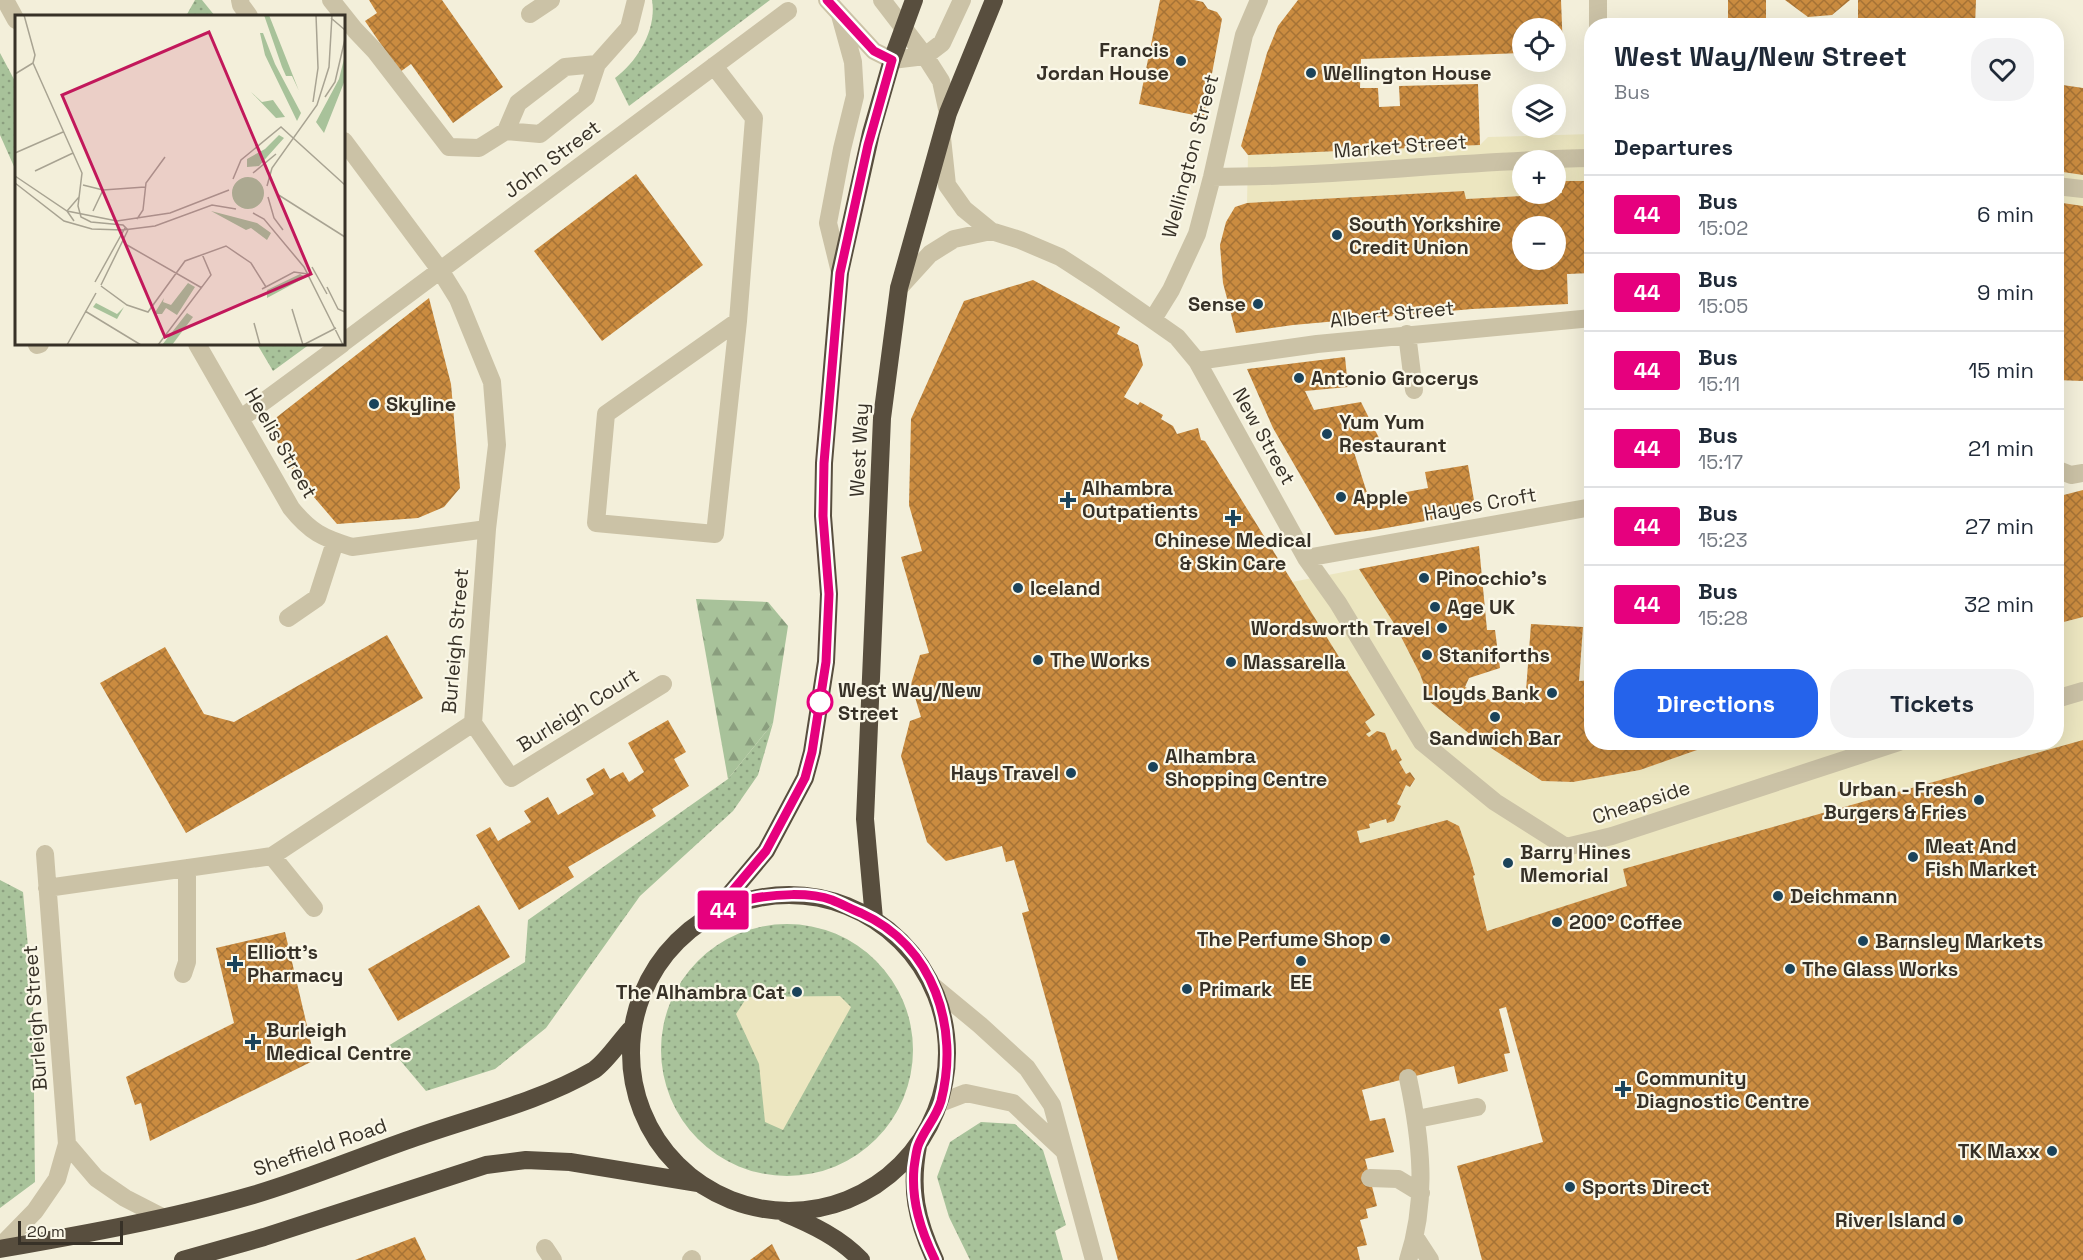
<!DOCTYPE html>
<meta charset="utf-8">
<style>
:root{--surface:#fff;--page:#f2f2f3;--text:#1f2937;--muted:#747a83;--line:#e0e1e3;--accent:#2563eb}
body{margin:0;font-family:"Space Grotesk",sans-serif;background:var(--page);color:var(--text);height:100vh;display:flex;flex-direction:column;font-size:22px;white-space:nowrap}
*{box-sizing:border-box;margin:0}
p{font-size:20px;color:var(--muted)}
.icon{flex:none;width:33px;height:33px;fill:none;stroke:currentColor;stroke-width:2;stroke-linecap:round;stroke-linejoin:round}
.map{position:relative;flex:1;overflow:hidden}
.side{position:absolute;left:1584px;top:18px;width:480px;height:732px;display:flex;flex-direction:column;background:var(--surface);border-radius:24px;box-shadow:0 6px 24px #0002}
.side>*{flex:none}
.badge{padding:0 12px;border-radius:4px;font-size:21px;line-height:39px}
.controls{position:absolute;left:1512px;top:18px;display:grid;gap:12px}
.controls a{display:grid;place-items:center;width:54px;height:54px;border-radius:50%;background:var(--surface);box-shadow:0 6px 24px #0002;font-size:30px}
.scale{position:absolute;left:18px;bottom:15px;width:105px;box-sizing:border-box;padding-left:6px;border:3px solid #373127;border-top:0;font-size:16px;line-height:21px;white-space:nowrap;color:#373127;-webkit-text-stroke:4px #faf7e7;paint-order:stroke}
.map>.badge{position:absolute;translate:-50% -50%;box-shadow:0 0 0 3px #fff}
h2{padding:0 30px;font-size:22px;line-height:54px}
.round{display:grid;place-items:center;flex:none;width:63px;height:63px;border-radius:24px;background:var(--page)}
.head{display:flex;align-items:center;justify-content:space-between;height:102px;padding:0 30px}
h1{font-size:28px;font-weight:700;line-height:45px}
.button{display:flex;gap:12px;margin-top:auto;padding:12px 30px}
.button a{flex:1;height:69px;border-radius:24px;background:var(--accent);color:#fff;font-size:24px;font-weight:700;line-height:69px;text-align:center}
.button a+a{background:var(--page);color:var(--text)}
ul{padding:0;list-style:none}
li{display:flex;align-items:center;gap:18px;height:78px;padding:0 30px;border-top:2px solid var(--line)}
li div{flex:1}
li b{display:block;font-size:22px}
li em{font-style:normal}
li .badge{min-width:66px;font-weight:700;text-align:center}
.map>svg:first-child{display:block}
.green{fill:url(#green-dots)}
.forest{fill:url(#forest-firs)}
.plaza{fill:#ece6c0}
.building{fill:url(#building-cross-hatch);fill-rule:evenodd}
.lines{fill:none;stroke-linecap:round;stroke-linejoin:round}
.minor{stroke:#cbc2a6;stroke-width:18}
.highway{stroke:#584e3e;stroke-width:18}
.line-casing{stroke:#fff;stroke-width:14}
.line{stroke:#e6007e;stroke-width:9}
.poi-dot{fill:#1b435a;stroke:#faf7e7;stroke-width:2}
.stop-dot{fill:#fff;stroke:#e6007e;stroke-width:3}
.labels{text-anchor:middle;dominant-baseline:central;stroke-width:4.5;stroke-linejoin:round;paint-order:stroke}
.poi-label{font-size:20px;font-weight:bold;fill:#373127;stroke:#faf7e7;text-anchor:start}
.street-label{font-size:20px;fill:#373127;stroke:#faf7e7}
.stop-label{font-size:20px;font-weight:bold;fill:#373127;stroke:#faf7e7;text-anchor:start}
.inset-road{fill:none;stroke:#a8a392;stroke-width:1.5}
.view{fill:#c2185b;fill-opacity:0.15;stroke:#c2185b;stroke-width:3}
.inset-edge{fill:none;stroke:#373127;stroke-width:3}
</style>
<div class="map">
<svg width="2083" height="1260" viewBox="0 0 2083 1260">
<defs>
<pattern id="green-dots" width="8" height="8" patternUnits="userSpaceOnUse" patternTransform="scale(1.5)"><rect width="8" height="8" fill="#a8c29a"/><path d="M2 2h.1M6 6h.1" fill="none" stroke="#8a9e7e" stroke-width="1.8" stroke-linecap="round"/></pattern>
<pattern id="forest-firs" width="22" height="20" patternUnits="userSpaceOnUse" patternTransform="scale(1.5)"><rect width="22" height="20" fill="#a8c29a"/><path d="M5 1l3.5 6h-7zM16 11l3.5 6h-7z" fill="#8a9e7e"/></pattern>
<pattern id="building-cross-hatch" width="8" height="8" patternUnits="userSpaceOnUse" patternTransform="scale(1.5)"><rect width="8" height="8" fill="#cb8c40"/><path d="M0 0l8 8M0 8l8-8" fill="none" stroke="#a67336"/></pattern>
</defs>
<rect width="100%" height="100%" fill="#f3efda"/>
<path class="green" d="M195 0H202L215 16H186Z
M652 0H770L629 106 615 78C638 61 657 29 652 0Z
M0 53 16 83V171L0 135Z
M257 344H310L273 371Z
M773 723 758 775 733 811 640 896 546 1028 495 1069 426 1091 388 1046 525 962 528 920 728 779Z
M0 880 23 892 33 1002 35 1182 0 1208Z
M661 1050a126 126 0 1 1 252 0a126 126 0 1 1-252 0Z
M981 1122 1015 1124 1043 1150 1066 1225 1055 1231 1063 1260H970L949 1217 937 1177 950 1142Z"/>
<path class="forest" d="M696 599 768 602 788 626 773 723 728 779Z"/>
<path class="plaza" d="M1591 134V181H1562V193H1556V160H1522V194H1551L1466 199 1463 191 1247 203 1248 155 1480 145 1488 137Z
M2056 171 2083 175V206L2057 202Z
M1359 569 1395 625 1420 674 1430 702 1471 735 1542 781 1573 782 1640 770 1717 743 2056 742 2057 624 2083 617V740L1623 869 1627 886 1487 931 1473 876 1475 875 1470 858 1459 826 1446 820 1360 843 1357 831 1370 828 1369 824 1385 819 1387 823 1394 821 1401 806 1397 804 1406 785 1411 787 1415 779 1410 772 1406 774 1399 762 1402 759 1396 749 1392 751 1385 733 1377 731 1369 737 1366 734 1365 722 1375 715 1292 582Z
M840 996 851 1007 783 1130 765 1122 759 1064 736 1014 747 997Z"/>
<path class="building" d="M369 0H442L503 87 453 123 411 64 400 72 365 21 377 13Z
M1160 0H1194L1203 2 1208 9 1217 12 1222 19 1204 117 1139 104Z
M1298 0H1561L1563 51 1556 52V28H1522V53L1361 59 1360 88H1378L1379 107 1400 106 1399 86 1478 84 1480 145 1248 155 1241 146 1267 53 1278 26Z
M1728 0H1766V26H1728Z
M1785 0H1850L1832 15 1808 17Z
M1858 0H1976L1975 26H1858Z
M2056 84 2083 88V175L2056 171Z
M636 174 703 265 602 341 534 251Z
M1562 181H1592V273L1567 274 1568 304 1472 309 1293 325 1236 333 1223 283 1220 245 1226 222 1235 207 1247 203 1464 191 1466 199 1556 194 1562 193ZM1522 226H1556V260H1522Z
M2056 202 2083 206V381L2056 380Z
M1033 280 1120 327 1117 334 1138 345 1143 365 1124 397 1138 405 1140 402 1163 415 1161 419 1173 426 1177 434 1198 428 1201 440 1205 441 1375 715 1365 722 1371 731 1366 734 1369 737 1377 731 1385 733 1392 751 1396 749 1402 760 1399 762 1406 774 1410 772 1415 779 1410 787 1406 785 1397 804 1401 806 1394 821 1387 823 1386 819 1369 824 1370 828 1357 831 1360 843 1447 820 1459 826 1470 858 1475 875 1473 876 1487 931 1627 886 1623 869 2083 740V1260H1482L1457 1166 1543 1142 1506 1007 1499 1009 1510 1053 1504 1054 1508 1071 1458 1084 1454 1066 1362 1090 1370 1121 1385 1118 1394 1152 1365 1159 1377 1206 1366 1209 1368 1218 1360 1220 1367 1245 1357 1247 1360 1260H1118L1022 913 1029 911 1014 860 1006 862 1002 846 946 861 927 842 901 756 910 721 921 717 911 684 920 655 929 653 901 557 922 551 909 505 911 419 964 301Z
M429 298 451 384 460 488 444 507 418 518 337 524 295 475 268 424Z
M1345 357 1348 387 1305 391 1314 410 1361 402 1380 440 1353 449 1369 499 1428 488 1425 472 1468 465 1476 512 1375 530 1335 535 1273 428 1247 369Z
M2083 490V617L2056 624V497Z
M1479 546 1487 630H1495L1500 668 1469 678 1465 687 1490 700 1497 689 1525 704 1531 624 1583 627 1579 681 1592 680V742L1717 743 1640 770 1573 782 1542 781 1471 735 1430 702 1420 674 1395 625 1359 569Z
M387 635 423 698 186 833 100 683 165 647 204 714 234 722Z
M668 720 686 752 674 759 689 786 652 809 656 816 568 867 574 877 519 910 476 835 490 827 498 841 531 822 524 811 548 797 558 815 594 794 586 779 604 768 610 779 623 772 629 782 644 772 628 743Z
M479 905 510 957 398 1021 368 969Z
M285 932 315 1060 150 1141 141 1103 135 1105 126 1077 234 1023 216 948Z
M415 1237 426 1260H355L365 1256Z
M772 1244 780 1260H750Z"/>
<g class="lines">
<path class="minor" d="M5 0 16 20
M240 0 241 5 249 16
M331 0 355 30 375 51 449 147 479 148 506 131 540 134 586 97 597 64 629 28 636 0
M827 0 874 51 892 60 925 56 942 43 962 0
M882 0 925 56 941 81 948 113
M530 14 551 0
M1598 26V0
M714 66 754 118 738 321 715 534 596 523 606 414 738 321
M506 131 518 103 565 67 597 64
M942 138 947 185 964 209 991 231 1020 240 1060 257 1097 281 1177 337 1197 361 1306 558 1338 603 1422 742 1495 802 1566 847 1612 836 1899 742
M1212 177C1339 177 1465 160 1592 158
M2056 186 2083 189
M840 272 828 223 842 149 855 96 853 62 840 15
M899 288 930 254 954 239 991 231
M1153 319 1171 290 1197 234 1212 177 1244 35 1259 0
M1407 334 1414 390
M344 342 788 11
M197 344 291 508C310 532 323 538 352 547L487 529
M37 345 40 344
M1197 361 1317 344 1592 318
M240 419 342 344
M2056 469 2071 475 2083 473
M1306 558 1592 507
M288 618 317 598 335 542
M2056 699 2083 691
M473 723 511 778 663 684
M272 856 314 908
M47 888 272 856 473 723 487 529 497 445 492 382 458 299 440 270 344 141
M183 974 187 962V868
M934 987 980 1025 1027 1068 1052 1105 1094 1260
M940 1103 966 1093 1013 1103 1063 1150
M1417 1119 1477 1107
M67 1144 96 1178 125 1198 162 1217
M1370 1178 1398 1179 1421 1193
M1415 1237 1430 1260
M0 1247 35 1211 57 1179 67 1144 45 854
M545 1248 553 1260
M691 1260 692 1259
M1408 1260C1428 1200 1421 1139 1408 1078"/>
<path class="highway" d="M631 1053a158 158 0 1 1 316 0a158 158 0 1 1-316 0Z
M714 913 766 851 805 778 812 752 826 662 829 594 823 516 824 463 840 272 871 133 892 60 914 0
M874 919 865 819 866 796 882 418 899 288 948 113 994 0
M918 1146C910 1190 916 1219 935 1260
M784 1213C813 1225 840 1238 861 1260
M0 1249C85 1234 170 1219 253 1195 307 1179 359 1157 411 1139 472 1117 537 1103 594 1070 606 1062 620 1041 630 1030
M183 1260 264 1237 486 1165 526 1160 570 1162 698 1183"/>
</g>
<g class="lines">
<defs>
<path id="line" d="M827 0 874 51 892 60 868 145 840 273 824 463 823 516 829 594 826 662 812 752 805 778 766 851 713 914C725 909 738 902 751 899 774 894 810 892 832 900 842 904 851 909 861 913 934 946 960 1028 941 1101 936 1118 924 1130 918 1146 916 1152 915 1161 914 1168 911 1201 921 1231 935 1260"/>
</defs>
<use href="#line" class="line-casing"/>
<use href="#line" class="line"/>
</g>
<g class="poi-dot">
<circle cx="1181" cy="61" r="6"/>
<circle cx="1311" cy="73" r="6"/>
<circle cx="1337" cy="235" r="6"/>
<circle cx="1258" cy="304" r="6"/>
<circle cx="1299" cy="378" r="6"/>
<circle cx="374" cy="404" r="6"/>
<circle cx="1327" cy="434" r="6"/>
<circle cx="1341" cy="497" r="6"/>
<path d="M1065 491h6v6h6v6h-6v6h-6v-6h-6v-6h6z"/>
<path d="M1230 509h6v6h6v6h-6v6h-6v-6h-6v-6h6z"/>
<circle cx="1424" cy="578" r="6"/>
<circle cx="1018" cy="588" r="6"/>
<circle cx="1435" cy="607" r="6"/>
<circle cx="1442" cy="628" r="6"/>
<circle cx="1427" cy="655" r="6"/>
<circle cx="1038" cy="660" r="6"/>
<circle cx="1231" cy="662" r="6"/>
<circle cx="1552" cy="693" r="6"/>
<circle cx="1495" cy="717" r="6"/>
<circle cx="1153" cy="767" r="6"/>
<circle cx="1071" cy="773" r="6"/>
<circle cx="1979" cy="800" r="6"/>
<circle cx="1913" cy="857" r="6"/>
<circle cx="1508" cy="863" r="6"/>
<circle cx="1778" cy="896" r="6"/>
<circle cx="1557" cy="922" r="6"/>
<circle cx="1385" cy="939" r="6"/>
<circle cx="1863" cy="941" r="6"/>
<circle cx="1301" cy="961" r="6"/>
<path d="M232 955h6v6h6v6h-6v6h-6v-6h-6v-6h6z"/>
<circle cx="1790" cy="969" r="6"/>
<circle cx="1187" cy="989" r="6"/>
<circle cx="797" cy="992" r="6"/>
<path d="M250 1033h6v6h6v6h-6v6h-6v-6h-6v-6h6z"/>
<path d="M1620 1080h6v6h6v6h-6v6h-6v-6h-6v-6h6z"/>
<circle cx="2052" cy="1151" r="6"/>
<circle cx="1570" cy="1187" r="6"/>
<circle cx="1958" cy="1220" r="6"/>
</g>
<circle class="stop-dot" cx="820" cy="702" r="12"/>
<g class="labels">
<g class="poi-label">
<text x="1169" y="50" text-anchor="end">Francis<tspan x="1169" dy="23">Jordan House</tspan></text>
<text x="1323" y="73">Wellington House</text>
<text x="1349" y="224">South Yorkshire<tspan x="1349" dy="23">Credit Union</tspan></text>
<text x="1246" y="304" text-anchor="end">Sense</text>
<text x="1311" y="378">Antonio Grocerys</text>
<text x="386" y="404">Skyline</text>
<text x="1339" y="422">Yum Yum<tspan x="1339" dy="23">Restaurant</tspan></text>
<text x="1082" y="488">Alhambra<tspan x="1082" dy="23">Outpatients</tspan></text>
<text x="1353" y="497">Apple</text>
<text x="1233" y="540" text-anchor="middle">Chinese Medical<tspan x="1233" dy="23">&amp; Skin Care</tspan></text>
<text x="1436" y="578">Pinocchio's</text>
<text x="1030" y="588">Iceland</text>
<text x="1447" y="607">Age UK</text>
<text x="1430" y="628" text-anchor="end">Wordsworth Travel</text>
<text x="1439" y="655">Staniforths</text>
<text x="1050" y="660">The Works</text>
<text x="1243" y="662">Massarella</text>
<text x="1540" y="693" text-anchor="end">Lloyds Bank</text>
<text x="1495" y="738" text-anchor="middle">Sandwich Bar</text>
<text x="1165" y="756">Alhambra<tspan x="1165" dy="23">Shopping Centre</tspan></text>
<text x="1059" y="773" text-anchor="end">Hays Travel</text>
<text x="1967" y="789" text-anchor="end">Urban - Fresh<tspan x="1967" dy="23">Burgers &amp; Fries</tspan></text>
<text x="1925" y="846">Meat And<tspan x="1925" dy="23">Fish Market</tspan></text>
<text x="1520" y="852">Barry Hines<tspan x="1520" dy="23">Memorial</tspan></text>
<text x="1790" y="896">Deichmann</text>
<text x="1569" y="922">200° Coffee</text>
<text x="1373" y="939" text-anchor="end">The Perfume Shop</text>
<text x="1875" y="941">Barnsley Markets</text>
<text x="247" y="952">Elliott's<tspan x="247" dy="23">Pharmacy</tspan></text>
<text x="1802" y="969">The Glass Works</text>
<text x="1301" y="982" text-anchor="middle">EE</text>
<text x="1199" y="989">Primark</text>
<text x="785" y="992" text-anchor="end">The Alhambra Cat</text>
<text x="266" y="1030">Burleigh<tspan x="266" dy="23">Medical Centre</tspan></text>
<text x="1636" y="1078">Community<tspan x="1636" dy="23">Diagnostic Centre</tspan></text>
<text x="2040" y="1151" text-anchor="end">TK Maxx</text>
<text x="1582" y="1187">Sports Direct</text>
<text x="1946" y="1220" text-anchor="end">River Island</text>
</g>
<g class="street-label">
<text transform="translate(1400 146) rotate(-4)">Market Street</text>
<text transform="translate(1190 156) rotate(-75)">Wellington Street</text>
<text transform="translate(552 159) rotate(-37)">John Street</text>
<text transform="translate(1392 314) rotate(-6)">Albert Street</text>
<text transform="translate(1264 436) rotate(61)">New Street</text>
<text transform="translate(281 443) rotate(60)">Heelis Street</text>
<text transform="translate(859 450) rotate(-87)">West Way</text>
<text transform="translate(1480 504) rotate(-10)">Hayes Croft</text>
<text transform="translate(455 641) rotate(-85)">Burleigh Street</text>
<text transform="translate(578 710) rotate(-32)">Burleigh Court</text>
<text transform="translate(1641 802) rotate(-18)">Cheapside</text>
<text transform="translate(35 1018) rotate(-94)">Burleigh Street</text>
<text transform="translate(320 1147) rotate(-19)">Sheffield Road</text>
</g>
<g class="stop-label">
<text x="838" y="690">West Way/New<tspan x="838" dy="23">Street</tspan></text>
</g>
</g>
<g transform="translate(15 15)">
<rect width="330" height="330" fill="#f3efda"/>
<path d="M249 0H254L284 76 277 61H271L267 52ZM245 18H248L260 49 286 98 282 106 250 40ZM236 77 247 87 258 85 270 102 261 103ZM264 120 269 123 244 151 232 152V144L250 134ZM217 178a16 16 0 1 1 32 0a16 16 0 1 1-32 0ZM196 196 242 208 256 218 252 225 236 213 231 215ZM285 259 291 262 252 283V275ZM173 268 180 272 162 300 151 293 147 299H139L149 283 148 287 156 290ZM81 288 102 299 109 292 102 304 78 292ZM172 298 178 302 157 330H147Z" fill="#a8c29a"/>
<path d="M330 40V65L309 118 301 107 324 64Z" fill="#a8c29a"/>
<path class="inset-road" d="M9 0 20 40 18 48M316 3 330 15M18 48 67 158 63 191 66 202 76 207 108 210 113 215 86 270M0 59 18 48M310 82 320 67 330 24M298 87 303 53 301 0M0 138 48 117M20 156 58 138M238 158 261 139M0 161 52 196 102 206 155 198 214 175M218 164 226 145 266 112 330 170M0 168 49 206 77 214 108 215 140 211 197 190 221 194M68 170 88 175 130 172M252 171 257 153 302 90 314 52 317 0M262 179 330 222M253 182 259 203 268 215M78 196 88 175M238 198 249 204 289 252 328 330M122 204 128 195 131 168 150 142M59 206 52 196 64 182M112 230 187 273M297 252 312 279M80 267 110 213M86 271 112 290 133 297 170 246 211 231 236 248 251 272M312 272 323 294 330 297M247 274 279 257 293 259M277 294 288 330M70 296 126 330M239 308 245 330M52 330 81 278M143 330 196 260 187 239M288 330 321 313"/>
<path class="view" d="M194 17 296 259 150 322 47 80Z"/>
<rect width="330" height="330" class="inset-edge"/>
</g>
</svg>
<div class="controls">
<a><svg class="icon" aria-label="locate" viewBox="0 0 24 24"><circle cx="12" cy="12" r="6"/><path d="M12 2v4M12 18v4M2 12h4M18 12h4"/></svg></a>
<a><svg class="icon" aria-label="layers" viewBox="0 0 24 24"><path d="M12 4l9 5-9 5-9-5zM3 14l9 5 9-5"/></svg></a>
<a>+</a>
<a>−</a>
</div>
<div class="scale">20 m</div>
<b class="badge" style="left:723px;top:910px;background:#e6007e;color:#fff">44</b>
<section class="side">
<div class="head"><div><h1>West Way/New Street</h1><p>Bus</p></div><a class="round"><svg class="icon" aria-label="heart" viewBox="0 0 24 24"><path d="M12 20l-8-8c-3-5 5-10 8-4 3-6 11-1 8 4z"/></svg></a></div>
<h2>Departures</h2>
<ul>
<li><span class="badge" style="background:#e6007e;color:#fff">44</span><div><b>Bus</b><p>15:02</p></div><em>6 min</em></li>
<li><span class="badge" style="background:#e6007e;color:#fff">44</span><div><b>Bus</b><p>15:05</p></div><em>9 min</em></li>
<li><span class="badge" style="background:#e6007e;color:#fff">44</span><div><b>Bus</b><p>15:11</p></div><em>15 min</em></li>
<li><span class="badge" style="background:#e6007e;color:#fff">44</span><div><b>Bus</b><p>15:17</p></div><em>21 min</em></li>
<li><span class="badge" style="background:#e6007e;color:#fff">44</span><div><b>Bus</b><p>15:23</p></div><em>27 min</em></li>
<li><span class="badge" style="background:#e6007e;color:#fff">44</span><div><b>Bus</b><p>15:28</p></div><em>32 min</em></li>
</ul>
<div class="button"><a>Directions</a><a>Tickets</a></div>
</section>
</div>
